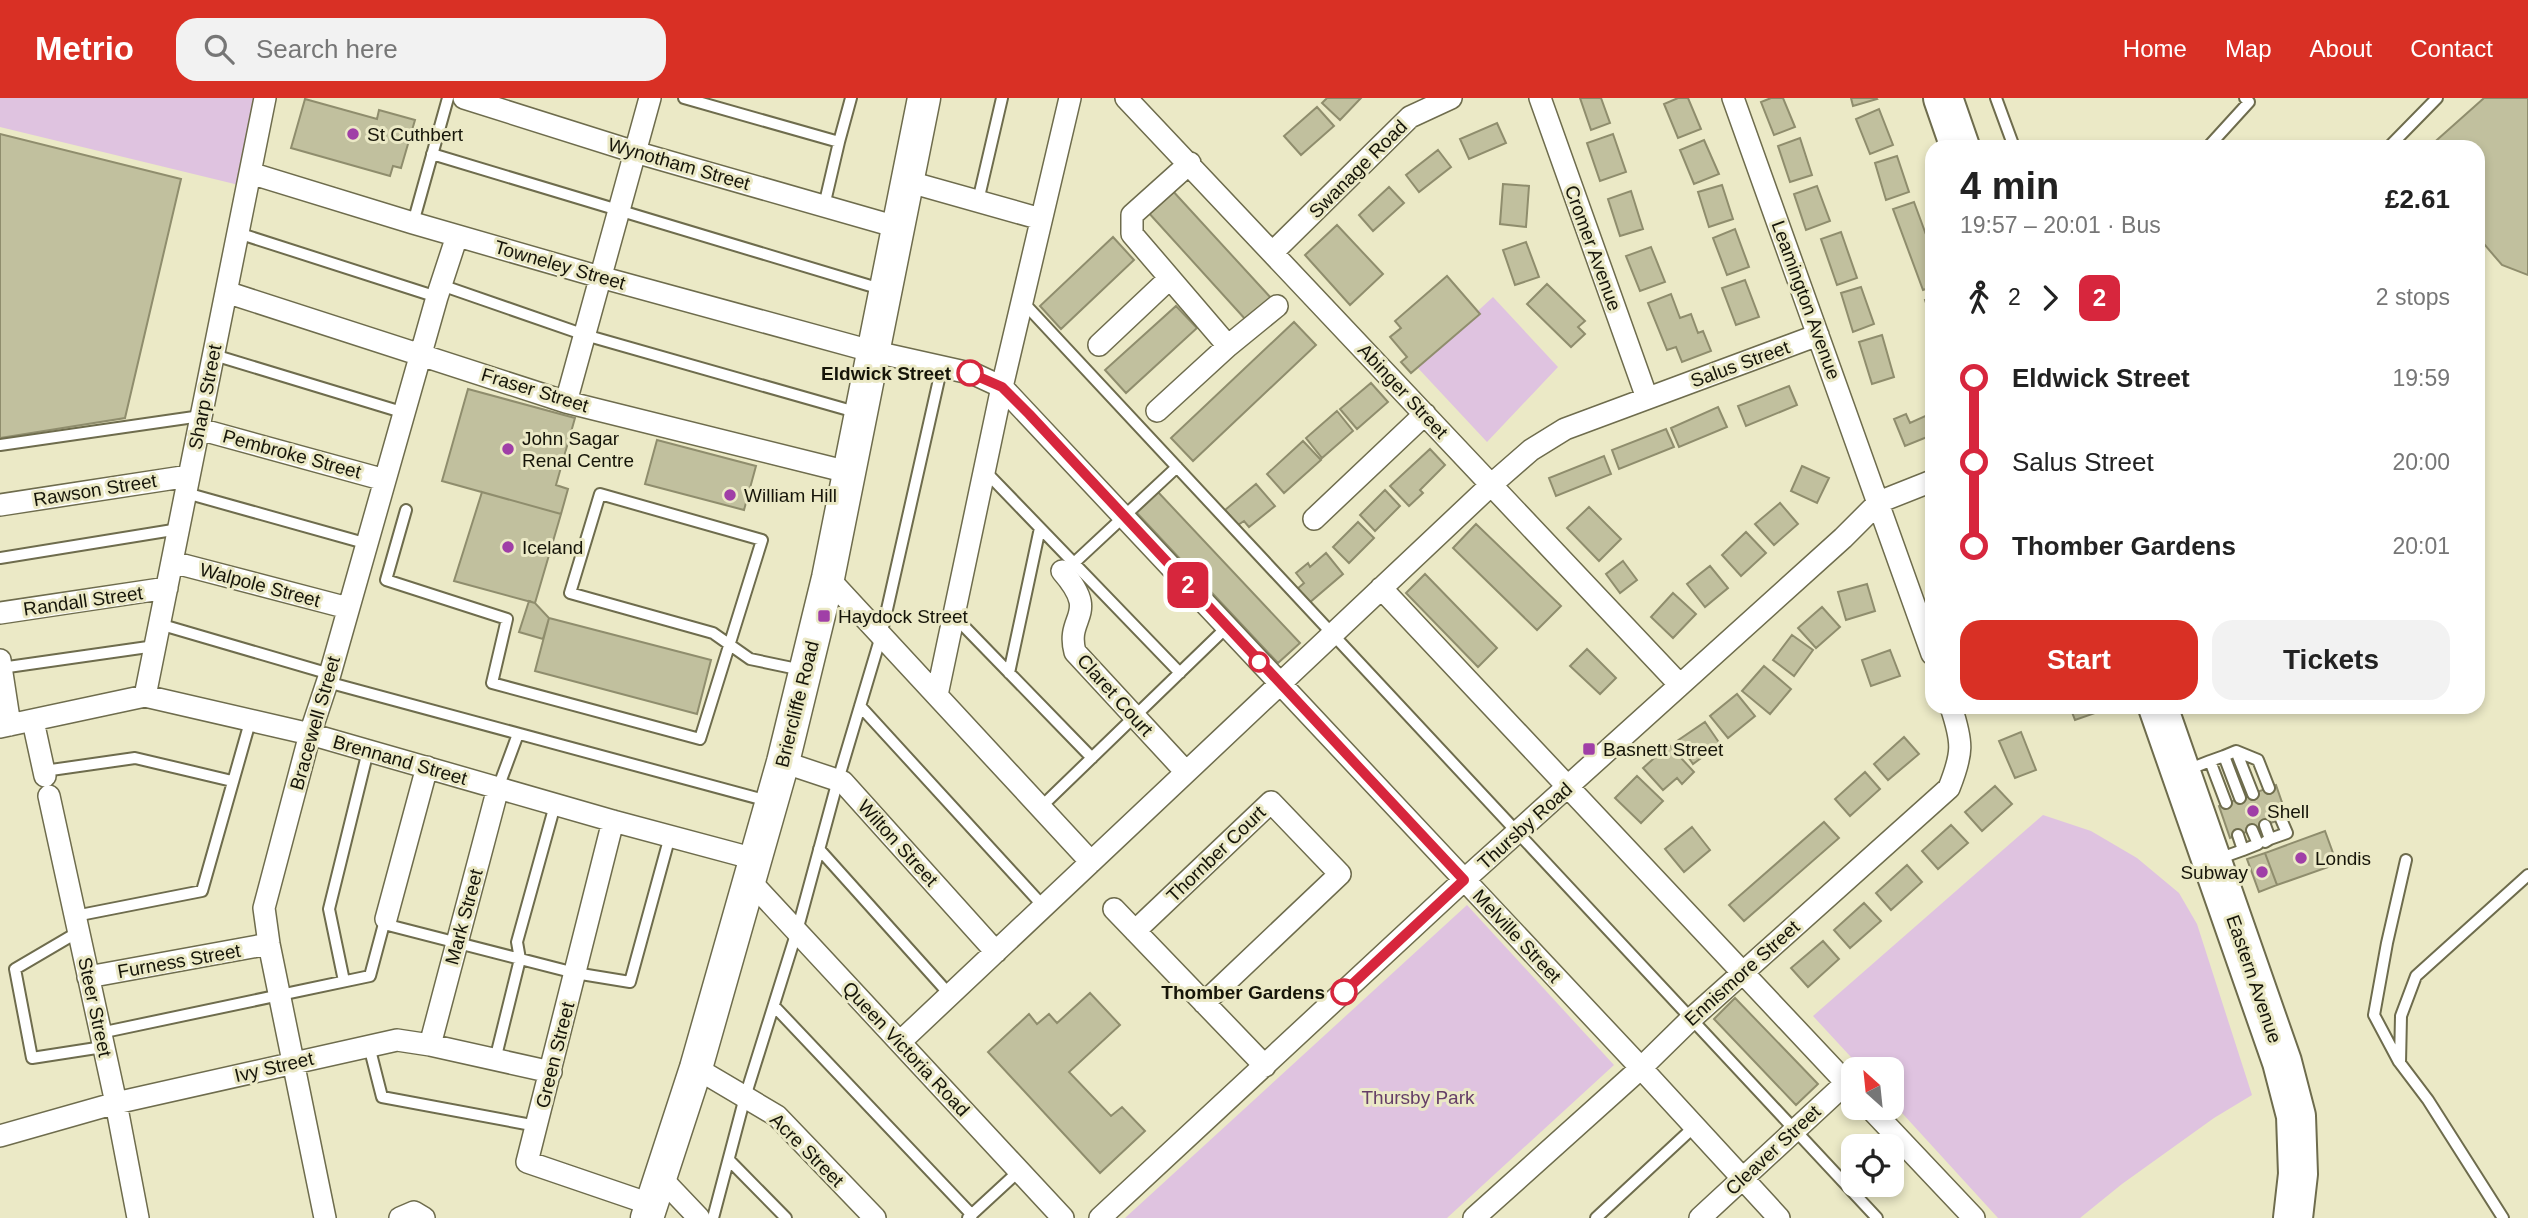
<!DOCTYPE html>
<meta charset="utf-8">
<style>
:root{--surface:#fff;--page:#f2f2f2;--text:#222;--muted:#767676;--accent:#d93025}
body{margin:0;font-family:Arial,sans-serif;background:var(--page);color:var(--text);height:100vh;display:flex;flex-direction:column;font-size:26px;white-space:nowrap}
*{box-sizing:border-box;margin:0}
p{font-size:23px;color:var(--muted)}
.icon{flex:none;width:38px;height:38px;fill:none;stroke:currentColor;stroke-width:2;stroke-linecap:round;stroke-linejoin:round}
.map{position:relative;flex:1;overflow:hidden}
.details{position:absolute;left:1925px;top:42px;width:560px;height:574px;display:flex;flex-direction:column;background:var(--surface);border-radius:21px;box-shadow:0 4px 10px #0003}
.details>*{flex:none}
.badge{padding:0 14px;border-radius:10px;font-size:24px;line-height:46px}
.needle{width:46px;rotate:333deg}
.buttons{position:absolute;left:1841px;top:959px;display:grid;gap:14px}
.buttons a{display:grid;place-items:center;width:63px;height:63px;border-radius:14px;background:var(--surface);box-shadow:0 4px 10px #0003;font-size:35px}
.map>.badge{position:absolute;translate:-50% -50%;box-shadow:0 0 0 4px #fff}
.legs{display:flex;align-items:center;gap:10px;height:77px;padding:0 35px;font-size:23px}
.legs p{margin-inline-start:auto}
.summary{display:flex;align-items:center;justify-content:space-between;height:119px;padding:0 35px}
h1{font-size:38px;font-weight:700;line-height:52px}
.action{display:flex;gap:14px;margin-top:auto;padding:14px 35px}
.action a{flex:1;height:80px;border-radius:21px;background:var(--accent);color:#fff;font-size:28px;font-weight:700;line-height:80px;text-align:center}
.action a+a{background:var(--page);color:var(--text)}
ul{padding:0 35px;list-style:none}
li{display:flex;align-items:center;gap:24px;height:84px;font-size:26px}
li i{display:grid;place-items:center;width:10px;height:100%;margin:0 9px;background:currentColor}
li i::after{content:'';width:18px;height:18px;margin:-9px;border:5px solid;border-radius:50%;background:var(--surface)}
li p{margin-inline-start:auto}
li:first-child i{background:linear-gradient(#0000 50%,currentColor 0)}
li:last-child i{background:linear-gradient(currentColor 50%,#0000 0)}
header{display:flex;align-items:center;gap:42px;box-sizing:border-box;height:98px;padding:0 35px;background:var(--accent);color:#fff}
header strong{font-size:33px}
nav{display:flex;gap:38px;margin-inline-start:auto;font-size:24px}
.search{width:490px;height:63px;background:var(--page);display:flex;align-items:center;gap:18px;box-sizing:border-box;padding:0 24px;border-radius:21px;color:var(--muted);font-size:26px}
.map>svg:first-child{display:block}
.green{fill:#dfc3e0}
.building{fill:#c1c09e;stroke:#8f8d6d;stroke-width:2}
.lines{fill:none;stroke-linecap:round;stroke-linejoin:round}
.lane-casing{stroke:#6e6c4d;stroke-width:14}
.street-casing{stroke:#6e6c4d;stroke-width:24}
.secondary-casing{stroke:#6e6c4d;stroke-width:35}
.highway-casing{stroke:#6e6c4d;stroke-width:42}
.lane{stroke:#fff;stroke-width:10}
.street{stroke:#fff;stroke-width:21}
.secondary{stroke:#fff;stroke-width:32}
.highway{stroke:#fff;stroke-width:38}
.line-1-casing{stroke:#fff;stroke-width:16}
.line-1{stroke:#d7263d;stroke-width:10}
.poi-dot{fill:#a03fa7;stroke:#ebe9c6;stroke-width:2.5}
.stop-1-dot{fill:#fff;stroke:#d7263d;stroke-width:3.5}
.labels{text-anchor:middle;dominant-baseline:central;stroke-width:6;stroke-linejoin:round;paint-order:stroke}
.poi-label{font-size:19px;fill:#161509;stroke:#ebe9c6;text-anchor:start}
.street-label{font-size:19px;fill:#161509;stroke:#ebe9c6}
.stop-label{font-size:19px;font-weight:bold;fill:#161509;stroke:#ebe9c6;text-anchor:end}
.park-label{font-size:19px;fill:#653e67;stroke:#ebe9c6}
</style>
<header>
<strong>Metrio</strong>
<div class="search"><svg class="icon" aria-label="search" viewBox="0 0 24 24"><circle cx="10" cy="10" r="6"/><path d="M15 15l6 6"/></svg>Search here</div>
<nav><a>Home</a><a>Map</a><a>About</a><a>Contact</a></nav>
</header>
<div class="map">
<svg width="2528" height="1120" viewBox="0 0 2528 1120">
<rect width="100%" height="100%" fill="#ebe9c6"/>
<path class="green" d="M0 0H265L247 89 0 29Z
M1493 199 1558 269 1487 344 1417 269Z
M2043 717 2091 733 2137 760 2179 795 2197 826 2252 997 2214 1020 2122 1086 2080 1120H1998L1892 1004V971H1862L1813 918Z
M1467 807 1614 967 1447 1120H1125Z"/>
<path class="building" d="M1327 0H1361L1340 22 1322 5Z
M1580 0H1601L1610 25 1591 32Z
M1678 0H1688L1701 31 1678 40 1664 6Z
M1771 0H1783L1795 29 1774 37 1761 4Z
M1851 0H1876L1877 1 1853 8Z
M2484 0H2528V177L2502 167 2478 139V49H2429Z
M305 1 377 21 379 12 415 22 401 70 393 68 390 78 291 50Z
M1317 9 1334 28 1301 57 1284 38Z
M1879 11 1893 47 1870 56 1856 21Z
M1497 25 1506 45 1469 61 1460 41Z
M0 36 181 81 125 320 0 340Z
M1613 36 1626 74 1600 83 1587 45Z
M1800 40 1812 77 1790 84 1778 48Z
M1704 42 1719 76 1694 86 1680 52Z
M1438 52 1451 69 1419 94 1406 77Z
M1897 58 1909 94 1886 102 1875 65Z
M1503 86 1529 88 1526 129 1500 126Z
M1722 87 1733 121 1709 129 1698 94Z
M1817 88 1830 123 1806 132 1794 96Z
M1389 89 1404 105 1373 133 1359 117Z
M1171 91 1271 200 1246 222 1147 113Z
M1631 93 1643 131 1620 138 1608 101Z
M1914 104 1932 153V189L1923 192 1893 111Z
M1337 127 1383 176 1350 207 1305 157Z
M1735 131 1749 169 1727 177 1713 140Z
M1841 134 1857 180 1837 187 1821 141Z
M1113 139 1134 162 1061 231 1040 208Z
M1526 144 1539 179 1515 187 1503 152Z
M1651 149 1665 184 1640 193 1626 158Z
M1447 178 1480 216 1411 275 1401 264 1407 259 1390 239 1401 230 1395 223Z
M1745 182 1759 219 1736 227 1722 190Z
M1547 186 1585 223 1578 229 1585 236 1571 249 1527 206Z
M1861 189 1874 226 1853 234 1841 195Z
M1671 196 1680 220 1691 216 1698 235 1703 233 1711 253 1682 264 1676 249 1667 252 1648 205Z
M1932 200V224L1925 202Z
M1176 208 1197 230 1126 295 1105 272Z
M1294 224 1316 247 1193 363 1171 340Z
M1882 237 1894 279 1872 286 1859 244Z
M1371 285 1388 304 1357 331 1340 311Z
M1789 288 1797 307 1746 328 1738 308Z
M468 291 575 320 556 387 568 391 561 416 442 383Z
M1718 309 1727 329 1679 349 1671 330Z
M1337 313 1353 333 1322 360 1306 340Z
M1932 315V337L1905 348 1894 321 1906 316 1910 325Z
M1666 331 1674 349 1619 371 1612 352Z
M657 342 756 368 744 412 645 386Z
M1303 343 1321 362 1284 395 1267 376Z
M1430 351 1445 367 1420 392 1423 395 1409 408 1390 388Z
M1604 358 1611 376 1556 398 1549 380Z
M1802 368 1829 380 1817 405 1791 393Z
M1256 386 1275 408 1249 429 1244 423 1238 427 1225 412Z
M1385 392 1400 408 1375 433 1360 417Z
M482 394 561 416 535 505 454 483Z
M1158 394 1300 545 1278 565 1136 414Z
M1780 405 1798 426 1774 447 1755 426Z
M1589 409 1621 441 1599 463 1567 430Z
M1358 424 1374 440 1349 465 1333 449Z
M1476 426 1561 508 1537 532 1453 450Z
M1746 434 1766 455 1741 478 1722 457Z
M1326 455 1343 476 1309 505 1297 491 1304 485 1296 475 1308 465 1310 469Z
M1623 463 1637 482 1620 495 1606 476Z
M1710 468 1728 490 1705 509 1687 486Z
M1425 476 1497 550 1478 569 1406 495Z
M1867 486 1875 513 1846 522 1838 494Z
M1673 495 1696 516 1673 540 1651 519Z
M529 503 535 505 549 520 543 541 519 534Z
M1822 509 1840 529 1816 550 1798 530Z
M549 520 711 562 697 616 535 573Z
M1792 537 1813 552 1794 578 1773 562Z
M1587 551 1616 580 1600 596 1570 568Z
M1890 552 1900 578 1871 588 1862 562Z
M1764 568 1791 591 1770 616 1742 593Z
M1737 596 1755 618 1728 640 1710 618Z
M2070 609H2096L2098 614 2075 622Z
M1705 624 1720 646 1693 666 1677 643Z
M2021 634 2036 672 2015 680 1999 643Z
M1904 639 1919 656 1888 682 1874 666Z
M1669 647 1694 674 1682 686 1677 680 1663 692 1643 670Z
M1865 674 1880 691 1850 718 1835 701Z
M1637 678 1663 703 1641 725 1615 700Z
M2276 687 2287 719 2230 740 2219 708Z
M1995 688 2012 706 1982 733 1965 714Z
M1824 724 1839 740 1744 823 1729 807Z
M1951 727 1968 745 1938 771 1922 753Z
M1692 729 1710 752 1684 774 1665 751Z
M2325 733 2337 766 2277 787 2265 755Z
M2265 755 2277 787 2259 794 2247 761Z
M1907 767 1922 784 1891 812 1876 795Z
M1864 805 1881 823 1850 850 1834 832Z
M1823 843 1839 861 1808 889 1791 870Z
M1090 895 1120 927 1069 974 1111 1018 1122 1009 1145 1033 1100 1075 988 954 1029 916 1037 926 1049 916 1057 925Z
M1735 900 1818 986 1796 1007 1714 921Z"/>
<g class="lines">
<defs>
<path id="lane" d="M684 0 839 44 851 0
M1996 0 2014 49
M2208 49 2249 4 2245 0
M2389 49 2437 0
M432 56 884 192
M978 103 1002 0
M824 108 839 44
M413 125 448 0
M238 135 437 199
M441 187 585 237 859 315
M1022 203 1877 1120
M214 257 405 315
M0 347 201 318
M985 373 1180 575
M186 395 368 446
M406 412 386 482 507 521 492 585 700 641 762 442 600 396 570 495 713 535 750 561 802 572
M0 460 179 431
M1074 465 1177 369
M954 518 1092 660
M159 526 330 576
M1 570 155 548
M1009 575 1040 430
M327 584 768 703
M860 608 1044 809
M2236 653 2258 662 2269 690
M2224 658 2236 653 2253 696
M2210 663 2224 658 2240 700
M2187 672 2210 663 2226 705
M44 673 135 660 232 683
M498 690 518 636
M1041 709 1227 529
M2265 727 2270 741 2265 744
M2270 741 2287 735 2281 721
M819 751 950 897
M2243 752 2258 746 2252 732
M2218 761 2243 752 2238 737
M75 818 202 793 250 624
M384 826 575 875 630 884 670 738
M78 834 15 871 32 960 103 949
M344 883 329 811 368 653
M774 908 972 1117
M100 935 370 878 385 822
M369 948 382 999 537 1028
M495 962 520 861 517 844 555 707
M2399 964 2374 917 2387 845 2406 762
M729 1062 786 1120
M713 1120 745 999 797 833 838 682 881 538 942 268
M968 1120 1019 1073
M1596 1120 1695 1028
M2503 1120 2428 1002 2400 965 2401 918 2416 878 2528 777"/>
<path id="street" d="M464 0 635 54 897 129
M1126 0 1679 586
M1540 0 1647 300
M1733 0 1932 556
M1190 65 1132 117V136L1228 248 1277 208
M250 75 413 125 600 179 871 253 974 276 1002 289 1641 970 1779 1120
M906 83 1041 121
M1273 154 1410 19 1451 0
M226 194 566 304 848 374
M1099 247 1169 181
M566 304 650 0
M1157 313 1228 248
M199 331 385 382
M0 407 189 378
M1314 421 1425 316
M172 464 348 510
M1062 473C1101 518 1065 517 1075 554L1186 674
M828 480 1091 764
M1381 490 1853 992
M0 515 167 490
M0 562 10 627
M937 597 1002 289 1070 0
M145 598 265 0
M33 623 45 678
M0 629 145 598 310 636 613 723 755 761
M783 664 843 684 996 854
M49 698 116 1005 138 1120
M613 723 527 1064 650 1106
M749 782 1063 1120
M1114 811 1265 968
M386 821 427 669
M1135 833 1271 704 1340 776 1204 905
M88 879 269 846
M900 944 1492 386 1531 352 1565 331 1818 237
M430 947 498 690
M696 970 777 1018 875 1120
M1870 1010 1974 1120
M0 1038 116 1005 397 942 430 947 551 974
M660 1079 699 1120
M325 1120 269 846 264 810 310 636 330 576 437 199 457 138
M400 1120 414 1114 424 1120
M1100 1120 1464 782 1843 440 1879 404 1932 383
M1474 1120 1641 970 1691 921 1949 690C1963 655 1963 645 1951 609
M1700 1120 1846 985"/>
<path id="secondary" d="M647 1120 696 970 783 664 828 480 924 0"/>
<path id="highway" d="M1943 0 1960 49
M2158 609 2282 964 2296 1018 2298 1076 2293 1120"/>
</defs>
<use href="#lane" class="lane-casing"/>
<use href="#street" class="street-casing"/>
<use href="#secondary" class="secondary-casing"/>
<use href="#highway" class="highway-casing"/>
<use href="#lane" class="lane"/>
<use href="#street" class="street"/>
<use href="#secondary" class="secondary"/>
<use href="#highway" class="highway"/>
</g>
<g class="lines">
<defs>
<path id="line-1" d="M970 275 1002 289 1029 316 1464 782 1344 894"/>
</defs>
<use href="#line-1" class="line-1-casing"/>
<use href="#line-1" class="line-1"/>
</g>
<g class="poi-dot">
<circle cx="353" cy="36" r="7"/>
<circle cx="508" cy="351" r="7"/>
<circle cx="730" cy="397" r="7"/>
<circle cx="508" cy="449" r="7"/>
<rect x="817" y="511" width="14" height="14" rx="3.5"/>
<rect x="1582" y="644" width="14" height="14" rx="3.5"/>
<circle cx="2253" cy="713" r="7"/>
<circle cx="2301" cy="760" r="7"/>
<circle cx="2262" cy="774" r="7"/>
</g>
<g class="stop-1-dot">
<circle cx="970" cy="275" r="12"/>
<circle cx="1259" cy="564" r="9"/>
<circle cx="1344" cy="894" r="12"/>
</g>
<g class="labels">
<g class="poi-label">
<text x="367" y="36">St Cuthbert</text>
<text x="522" y="340">John Sagar<tspan x="522" dy="22">Renal Centre</tspan></text>
<text x="744" y="397">William Hill</text>
<text x="522" y="449">Iceland</text>
<text x="838" y="518">Haydock Street</text>
<text x="1603" y="651">Basnett Street</text>
<text x="2267" y="713">Shell</text>
<text x="2315" y="760">Londis</text>
<text x="2248" y="774" text-anchor="end">Subway</text>
</g>
<g class="street-label">
<text transform="translate(679 66) rotate(16)">Wynotham Street</text>
<text transform="translate(1358 71) rotate(-45)">Swanage Road</text>
<text transform="translate(1593 150) rotate(70)">Cromer Avenue</text>
<text transform="translate(560 167) rotate(16)">Towneley Street</text>
<text transform="translate(1806 202) rotate(70)">Leamington Avenue</text>
<text transform="translate(1740 266) rotate(-20)">Salus Street</text>
<text transform="translate(535 292) rotate(17)">Fraser Street</text>
<text transform="translate(1403 293) rotate(47)">Abinger Street</text>
<text transform="translate(205 299) rotate(-79)">Sharp Street</text>
<text transform="translate(292 356) rotate(15)">Pembroke Street</text>
<text transform="translate(95 392) rotate(-9)">Rawson Street</text>
<text transform="translate(260 487) rotate(15)">Walpole Street</text>
<text transform="translate(83 503) rotate(-8)">Randall Street</text>
<text transform="translate(1115 597) rotate(48)">Claret Court</text>
<text transform="translate(797 606) rotate(-76)">Briercliffe Road</text>
<text transform="translate(315 625) rotate(-74)">Bracewell Street</text>
<text transform="translate(400 662) rotate(16)">Brennand Street</text>
<text transform="translate(1525 728) rotate(-42)">Thursby Road</text>
<text transform="translate(898 745) rotate(48)">Wilton Street</text>
<text transform="translate(1216 756) rotate(-44)">Thornber Court</text>
<text transform="translate(464 819) rotate(-75)">Mark Street</text>
<text transform="translate(1517 838) rotate(47)">Melville Street</text>
<text transform="translate(179 863) rotate(-10)">Furness Street</text>
<text transform="translate(1742 875) rotate(-42)">Ennismore Street</text>
<text transform="translate(2254 881) rotate(71)">Eastern Avenue</text>
<text transform="translate(95 909) rotate(78)">Steer Street</text>
<text transform="translate(906 951) rotate(47)">Queen Victoria Road</text>
<text transform="translate(555 957) rotate(-76)">Green Street</text>
<text transform="translate(274 969) rotate(-13)">Ivy Street</text>
<text transform="translate(807 1052) rotate(45)">Acre Street</text>
<text transform="translate(1773 1052) rotate(-43)">Cleaver Street</text>
</g>
<g class="stop-label">
<text x="951" y="275">Eldwick Street</text>
<text x="1325" y="894">Thomber Gardens</text>
</g>
<g class="park-label">
<text x="1418" y="999">Thursby Park</text>
</g>
</g>
</svg>
<div class="buttons">
<a><svg class="needle" viewBox="-14 -14 28 28"><path d="M0-13l5 13h-10z" fill="#e53935"/><path d="M0 13l5-13h-10z" fill="#767676"/></svg></a>
<a><svg class="icon" aria-label="locate" viewBox="0 0 24 24"><circle cx="12" cy="12" r="6"/><path d="M12 2v4M12 18v4M2 12h4M18 12h4"/></svg></a>
</div>
<b class="badge" style="left:1188px;top:487px;background:#d7263d;color:#fff">2</b>
<section class="details">
<div class="summary"><div><h1>4 min</h1><p>19:57 – 20:01 · Bus</p></div><b>£2.61</b></div>
<div class="legs"><svg class="icon" aria-label="walk" viewBox="0 0 24 24"><circle cx="13" cy="4" r="2"/><path d="M13 8l-2 6 4 7M11 14l-3 7M7 12l3-4h3l4 4"/></svg>2<svg class="icon" aria-label="forward" viewBox="0 0 24 24"><path d="M9 5l7 7-7 7"/></svg><b class="badge" style="background:#d7263d;color:#fff">2</b><p>2 stops</p></div>
<ul>
<li><i style="color:#d7263d"></i><b>Eldwick Street</b><p>19:59</p></li>
<li><i style="color:#d7263d"></i><span>Salus Street</span><p>20:00</p></li>
<li><i style="color:#d7263d"></i><b>Thomber Gardens</b><p>20:01</p></li>
</ul>
<div class="action"><a>Start</a><a>Tickets</a></div>
</section>
</div>
